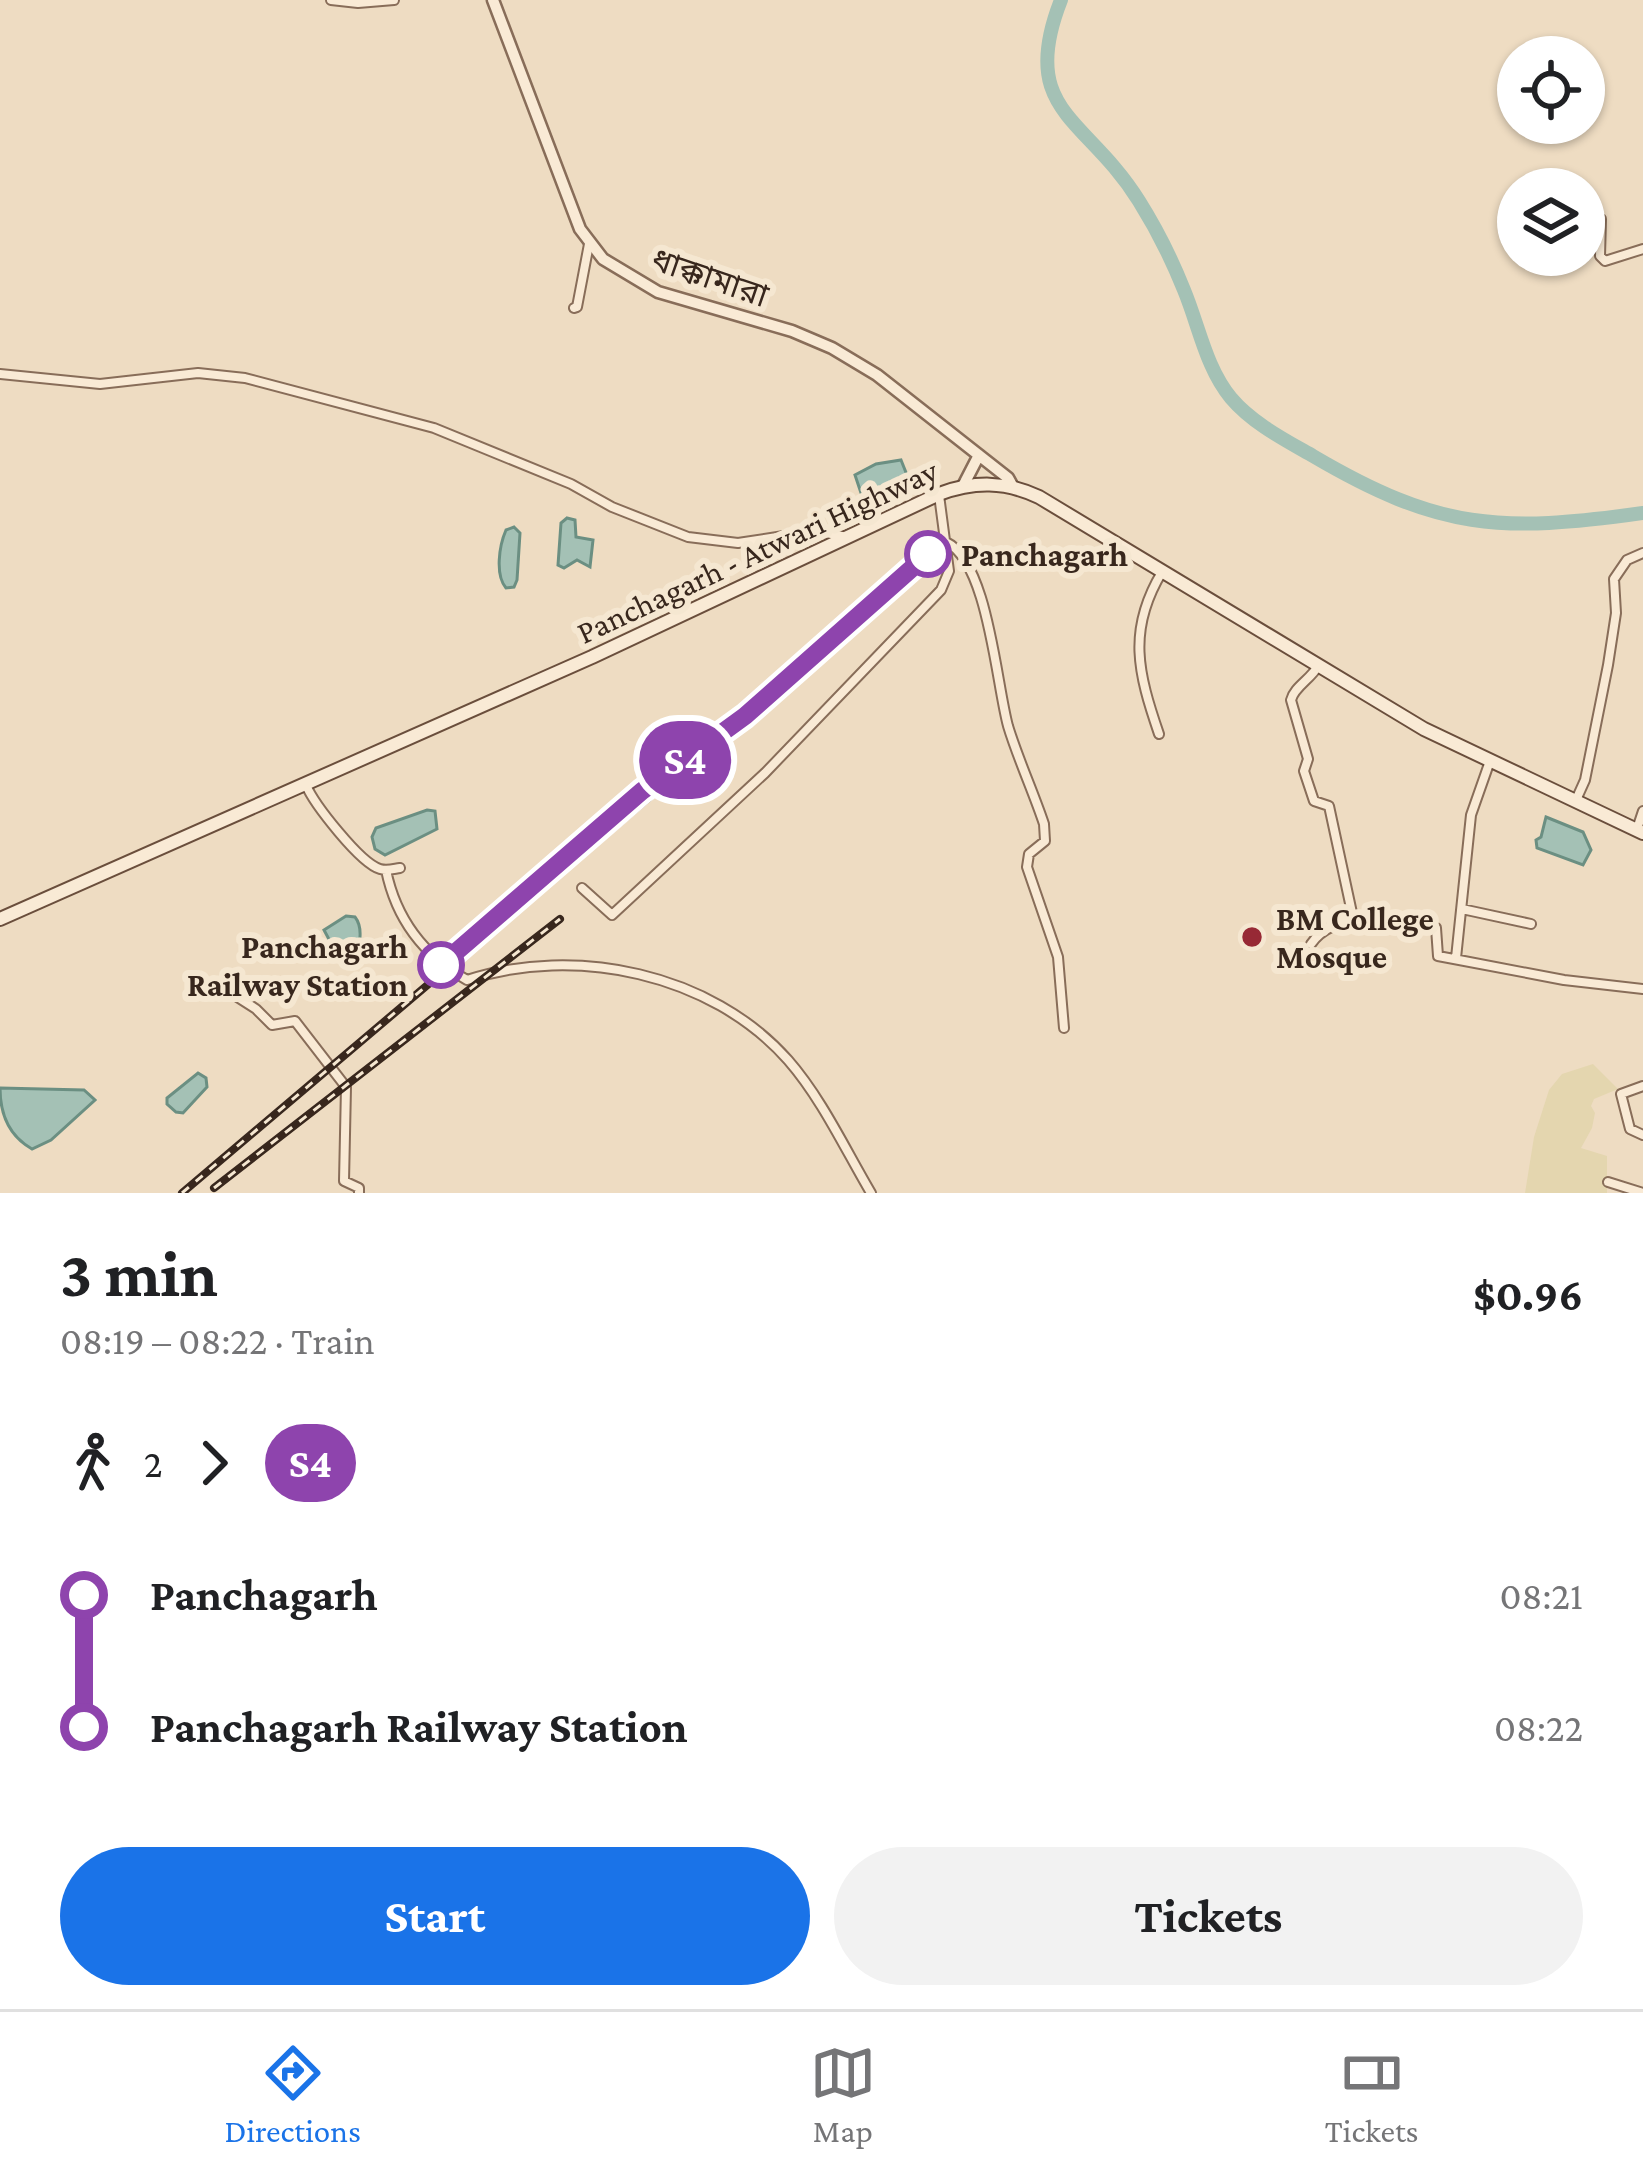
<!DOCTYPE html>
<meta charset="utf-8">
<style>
:root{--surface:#fff;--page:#f2f2f2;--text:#202124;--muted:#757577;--line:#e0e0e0;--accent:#1a73e8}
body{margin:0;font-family:"Crimson Pro","Noto Sans Bengali",serif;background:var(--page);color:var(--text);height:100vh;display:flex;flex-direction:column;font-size:45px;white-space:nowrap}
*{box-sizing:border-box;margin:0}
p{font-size:39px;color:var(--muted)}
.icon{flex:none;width:66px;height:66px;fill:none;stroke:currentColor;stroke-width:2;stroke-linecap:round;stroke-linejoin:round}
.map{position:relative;height:1193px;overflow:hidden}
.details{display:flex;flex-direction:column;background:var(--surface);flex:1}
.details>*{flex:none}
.badge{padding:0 24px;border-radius:39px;font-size:42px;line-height:78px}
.tools{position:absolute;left:1497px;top:36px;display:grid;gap:24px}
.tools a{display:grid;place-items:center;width:108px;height:108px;border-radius:50%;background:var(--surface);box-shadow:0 3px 9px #0004;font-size:60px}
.map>.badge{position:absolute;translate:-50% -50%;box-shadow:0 0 0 6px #fff}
.legs{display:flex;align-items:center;gap:18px;height:132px;padding:0 60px;font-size:39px}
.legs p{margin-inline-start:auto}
.head{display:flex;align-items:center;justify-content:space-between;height:204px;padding:0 60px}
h1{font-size:66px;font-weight:700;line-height:90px}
.action{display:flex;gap:24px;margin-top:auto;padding:24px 60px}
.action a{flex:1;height:138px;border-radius:72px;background:var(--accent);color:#fff;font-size:48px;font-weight:700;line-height:138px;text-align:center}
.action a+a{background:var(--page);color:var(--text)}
ul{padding:0 60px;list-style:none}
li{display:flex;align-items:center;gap:42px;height:132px;font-size:45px}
li i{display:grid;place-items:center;width:18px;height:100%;margin:0 15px;background:currentColor}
li i::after{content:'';width:30px;height:30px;margin:-15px;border:9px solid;border-radius:50%;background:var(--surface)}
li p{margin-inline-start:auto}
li:first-child i{background:linear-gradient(#0000 50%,currentColor 0)}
li:last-child i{background:linear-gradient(currentColor 50%,#0000 0)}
.menu{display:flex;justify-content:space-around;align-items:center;height:168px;border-top:3px solid var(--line);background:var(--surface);font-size:33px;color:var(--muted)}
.menu a{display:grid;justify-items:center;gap:6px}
.menu .active{color:var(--accent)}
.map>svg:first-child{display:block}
.farmland{fill:#e4d6af}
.water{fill:#a4c1b5;stroke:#6b8f82;stroke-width:3}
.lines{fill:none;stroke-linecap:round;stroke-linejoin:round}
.river{stroke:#a4c1b5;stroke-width:14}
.minor-casing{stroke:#886d59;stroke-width:12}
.tertiary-casing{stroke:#886d59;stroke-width:15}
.secondary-casing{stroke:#6a4e3c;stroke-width:16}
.minor{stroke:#f9ead5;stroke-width:8}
.tertiary{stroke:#f9ead5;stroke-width:10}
.secondary{stroke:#f9ead5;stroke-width:12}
.rail-casing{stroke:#38271d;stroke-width:8}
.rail{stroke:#f5e7d1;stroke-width:3;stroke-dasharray:9;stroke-linecap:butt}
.line-1-casing{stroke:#fff;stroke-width:27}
.line-1{stroke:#8e44ad;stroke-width:18}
.stop-1-dot{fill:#fff;stroke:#8e44ad;stroke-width:6}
.poi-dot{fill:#972935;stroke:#f5e7d1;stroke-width:4.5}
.labels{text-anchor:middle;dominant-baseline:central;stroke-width:12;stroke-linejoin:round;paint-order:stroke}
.street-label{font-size:33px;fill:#38271d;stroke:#f5e7d1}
.stop-label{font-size:33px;font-weight:bold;fill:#38271d;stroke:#f5e7d1;text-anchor:start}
.poi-label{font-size:33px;font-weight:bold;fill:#38271d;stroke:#f5e7d1;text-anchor:start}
</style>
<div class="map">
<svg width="1643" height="1193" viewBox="0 0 1643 1193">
<rect width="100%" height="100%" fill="#eedcc2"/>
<path class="farmland" d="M1593 1064 1618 1089 1594 1099 1591 1106 1595 1113 1592 1128 1581 1148 1607 1156V1193H1525L1534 1137 1549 1090 1562 1074Z"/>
<path class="water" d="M901 460 909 480C890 486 885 501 864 502L855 475 876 464Z
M567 518 575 520 576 537 593 540 590 567 577 560 564 568 558 565 561 523Z
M514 527 520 533 517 580 514 587 506 588C495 575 499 546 506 530Z
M427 810 435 811 437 829 385 855 375 849 372 837 376 828Z
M1546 817 1583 832 1591 850 1583 865 1537 848 1536 840 1541 837Z
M346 916 355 917C363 927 361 947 353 957L340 960 324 930Z
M198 1073 206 1078 207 1087 183 1113 176 1112 167 1104V1098Z
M0 1088 84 1090 95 1100 51 1140 32 1149C9 1136 0 1113 0 1088Z"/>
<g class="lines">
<path class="river" d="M1061 0C1017 112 1087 117 1139 201 1156 228 1172 260 1184 290 1199 326 1206 368 1231 398 1252 423 1285 440 1313 456 1439 530 1500 533 1643 513"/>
<defs>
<path id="minor" d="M331 0 358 3 394 0
M1601 219 1600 256 1605 261 1643 249
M574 308 577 307 589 244
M0 374 100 384 198 373 245 378 434 428 571 484 612 507 688 537 738 543 816 531 847 537
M946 542C988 562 996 682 1008 726 1018 759 1033 791 1044 824L1045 841 1029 854 1027 867 1058 957 1064 1028
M1318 666C1311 679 1294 687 1291 700L1308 759 1304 771 1314 801 1329 806 1354 922
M1159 734C1138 673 1127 630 1162 572
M306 785C314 804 360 863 380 869 387 871 393 869 400 868
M1576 800 1585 780 1608 665 1616 613 1614 579 1627 560 1643 553
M1637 829 1643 811
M386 870C396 919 423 955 467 980 575 945 711 973 788 1060 822 1099 845 1149 871 1193
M582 888 612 915 765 773 941 590 949 571 939 495
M1462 909 1531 924
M1311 944C1337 907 1397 922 1436 928L1438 956 1564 980 1643 989
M1456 958 1471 815 1490 761
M227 980 231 993 256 1009 272 1025 295 1021 346 1087 344 1181 359 1188V1193
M1643 1086 1621 1094 1630 1129 1643 1135
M1608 1182 1643 1193"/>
<path id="tertiary" d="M493 0 580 229 603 259 658 292 792 331 832 348 877 375 1008 478 1013 487
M963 486 979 455"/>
<path id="secondary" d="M0 919 592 657 939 494C974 481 1005 481 1039 497L1424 729 1643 833"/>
</defs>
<use href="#minor" class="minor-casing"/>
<use href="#tertiary" class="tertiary-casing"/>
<use href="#secondary" class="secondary-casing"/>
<use href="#minor" class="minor"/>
<use href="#tertiary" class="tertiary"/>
<use href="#secondary" class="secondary"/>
<defs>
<path id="rail" d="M214 1188 560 919
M182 1193 745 716 933 549"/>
</defs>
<use href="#rail" class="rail-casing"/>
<use href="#rail" class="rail"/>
</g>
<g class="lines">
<defs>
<path id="line-1" d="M441 965 642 791 745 716 928 554"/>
</defs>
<use href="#line-1" class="line-1-casing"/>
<use href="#line-1" class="line-1"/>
</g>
<g class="stop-1-dot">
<circle cx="928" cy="554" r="21"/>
<circle cx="441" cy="965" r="21"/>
</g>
<circle class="poi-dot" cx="1252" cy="937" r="12"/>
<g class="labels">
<g class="street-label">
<text transform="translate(710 277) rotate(19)">ধাক্কামারা</text>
<text transform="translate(757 551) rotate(-25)">Panchagarh - Atwari Highway</text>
</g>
<g class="stop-label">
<text x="961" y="554">Panchagarh</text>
<text x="408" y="946" text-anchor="end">Panchagarh<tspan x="408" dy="38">Railway Station</tspan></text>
</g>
<g class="poi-label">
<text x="1276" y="918">BM College<tspan x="1276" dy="38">Mosque</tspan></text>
</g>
</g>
</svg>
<div class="tools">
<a><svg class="icon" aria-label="locate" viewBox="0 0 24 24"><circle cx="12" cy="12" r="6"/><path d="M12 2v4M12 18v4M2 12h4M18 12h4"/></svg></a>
<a><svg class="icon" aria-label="layers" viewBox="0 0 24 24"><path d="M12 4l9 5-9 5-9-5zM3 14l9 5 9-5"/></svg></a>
</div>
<b class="badge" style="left:685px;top:760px;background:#8e44ad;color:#fff">S4</b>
</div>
<section class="details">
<div class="head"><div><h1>3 min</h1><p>08:19 – 08:22 · Train</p></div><b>$0.96</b></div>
<div class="legs"><svg class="icon" aria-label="walk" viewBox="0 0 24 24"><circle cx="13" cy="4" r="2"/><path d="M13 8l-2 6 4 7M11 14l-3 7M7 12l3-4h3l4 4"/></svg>2<svg class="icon" aria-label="forward" viewBox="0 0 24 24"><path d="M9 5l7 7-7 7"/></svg><b class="badge" style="background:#8e44ad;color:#fff">S4</b></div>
<ul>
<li><i style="color:#8e44ad"></i><b>Panchagarh</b><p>08:21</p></li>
<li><i style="color:#8e44ad"></i><b>Panchagarh Railway Station</b><p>08:22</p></li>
</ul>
<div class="action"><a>Start</a><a>Tickets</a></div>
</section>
<nav class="menu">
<a class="active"><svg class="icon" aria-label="directions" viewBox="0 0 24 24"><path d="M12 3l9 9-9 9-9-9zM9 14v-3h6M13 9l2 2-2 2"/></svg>Directions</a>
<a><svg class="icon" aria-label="map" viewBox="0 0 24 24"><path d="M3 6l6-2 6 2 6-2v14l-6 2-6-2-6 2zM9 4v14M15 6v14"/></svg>Map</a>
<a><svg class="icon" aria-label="tickets" viewBox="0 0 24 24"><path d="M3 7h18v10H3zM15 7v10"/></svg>Tickets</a>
</nav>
